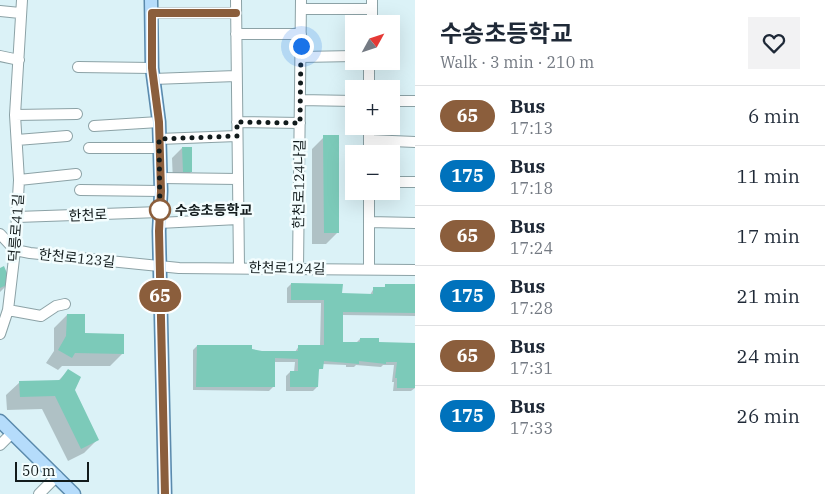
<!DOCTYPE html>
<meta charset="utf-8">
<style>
:root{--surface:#fff;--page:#f2f2f3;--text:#1f2937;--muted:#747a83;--line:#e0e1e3}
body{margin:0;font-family:"IBM Plex Serif","Noto Sans KR",serif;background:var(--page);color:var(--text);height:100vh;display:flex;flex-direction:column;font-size:19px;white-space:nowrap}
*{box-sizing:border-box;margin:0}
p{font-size:16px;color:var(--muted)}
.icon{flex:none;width:28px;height:28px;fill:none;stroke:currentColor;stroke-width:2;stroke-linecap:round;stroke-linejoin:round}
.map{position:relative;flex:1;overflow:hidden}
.details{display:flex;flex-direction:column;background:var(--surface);width:410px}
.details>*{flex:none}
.badge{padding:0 10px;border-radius:16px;font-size:18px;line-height:32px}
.needle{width:32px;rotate:50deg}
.fabs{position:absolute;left:345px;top:15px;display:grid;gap:10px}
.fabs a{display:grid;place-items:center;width:55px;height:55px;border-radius:0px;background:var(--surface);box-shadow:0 5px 20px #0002;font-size:25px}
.scale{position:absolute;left:15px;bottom:12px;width:74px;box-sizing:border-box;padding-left:5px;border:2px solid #121b1c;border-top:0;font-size:14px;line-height:18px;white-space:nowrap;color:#121b1c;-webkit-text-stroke:4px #f3fdfe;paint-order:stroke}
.you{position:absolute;width:25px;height:25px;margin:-12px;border:4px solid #fff;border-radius:50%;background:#1a73e8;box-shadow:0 0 0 8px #1a73e833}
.map>.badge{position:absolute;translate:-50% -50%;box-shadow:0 0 0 2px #fff}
.round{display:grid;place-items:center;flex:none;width:52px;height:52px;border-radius:0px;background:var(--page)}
.head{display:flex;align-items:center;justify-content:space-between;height:85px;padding:0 25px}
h1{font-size:24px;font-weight:700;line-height:38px}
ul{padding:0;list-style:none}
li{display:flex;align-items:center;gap:15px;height:60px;padding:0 25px;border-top:1px solid var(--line)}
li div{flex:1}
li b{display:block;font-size:19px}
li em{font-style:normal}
li .badge{min-width:55px;font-weight:700;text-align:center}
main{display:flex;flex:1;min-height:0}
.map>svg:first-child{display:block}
.shadow{fill:#0003}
.building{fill:#7ccab9}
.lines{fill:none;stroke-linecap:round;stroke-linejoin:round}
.minor-casing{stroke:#8ca2a6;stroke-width:12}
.major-casing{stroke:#5b8aac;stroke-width:15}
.minor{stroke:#fff;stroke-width:10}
.major{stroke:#b5dcfb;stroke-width:12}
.line-casing{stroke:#fff;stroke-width:11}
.line{stroke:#8b5e3c;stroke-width:8}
.walk{stroke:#121b1c;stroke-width:5;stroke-dasharray:0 9}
.stop-dot{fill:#fff;stroke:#8b5e3c;stroke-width:2.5}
.labels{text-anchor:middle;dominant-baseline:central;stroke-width:5;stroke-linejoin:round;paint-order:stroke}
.street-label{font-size:14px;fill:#121b1c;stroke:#f3fdfe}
.stop-label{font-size:14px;font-weight:bold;fill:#121b1c;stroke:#f3fdfe;text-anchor:start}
</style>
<main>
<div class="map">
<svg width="415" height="494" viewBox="0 0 415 494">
<rect width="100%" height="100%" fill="#dbf2f7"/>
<path class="shadow" d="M324 137 338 232 326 244H312V149Z
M182 148 191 172 181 182H173L172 158Z
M0 269 10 282 0 292Z
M291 284 341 294 370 295 374 288H383L386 286H415V316L342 315V343H356L360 339 378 344H415V388L411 391H393L394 382H392L394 365H383L381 367 356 365 354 367H346V365L322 364 318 372 317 387 313 391H286V376L290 372H294L295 362H274L273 387 269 391 193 390V350L197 346 262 352H295L299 346H320L321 303H287V288Z
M67 315 84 334 123 353 110 366H62L58 370 46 363 54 351V328Z
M68 371 73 390 97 440 84 453 68 461 42 409 7 410 6 395 20 382 58 381Z"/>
<path class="building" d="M323 135H339V233H324Z
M182 147H192V172H183Z
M4 266 11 283 0 288V268Z
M291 283 343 284 342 293 373 294V287H385V284H415V313L343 312V342H360V338H379V342L415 343V388H397V378H395L397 362H386V364L359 361V364L324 361 323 369H319L318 387H290V371H298V359L275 358V387H196L197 345H252V349L262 351H298V345H324V300H291Z
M67 314H85V333L124 334V354L75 353 72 358 58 350 66 336Z
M68 369 81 377 75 390 99 440 81 449 55 396 20 397 19 381 60 380Z"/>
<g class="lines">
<defs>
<path id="minor" d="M236 0 239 268
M301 9H372
M0 11 20 13
M152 13H236
M372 24V0
M236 34H301
M0 56 19 60
M301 57 354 56
M369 61V89
M78 67 152 68
M153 79 236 76
M300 100 354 101
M391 101H415
M15 115 77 114
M237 122 300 123
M94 126 159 122
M369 126V154
M159 139 237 136
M17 140 67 136
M369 140 415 142
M89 148H160
M161 178 238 179
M19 180 76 174
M391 182H415
M80 190 161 191
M369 191V269
M17 217 160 212
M369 222 415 223
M159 223 238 219
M0 234 15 250 30 253 179 268 415 270
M298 269 301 0
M8 310 41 316 56 306 65 304
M0 334 8 310 15 250 19 180 15 115 22 0
M0 445 12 433
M39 494 57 476"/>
<path id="major" d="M151 0 152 68 159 122 161 191 159 231 165 494
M0 421 74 494"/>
</defs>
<use href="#minor" class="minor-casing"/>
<use href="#major" class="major-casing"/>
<use href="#minor" class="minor"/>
<use href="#major" class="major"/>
</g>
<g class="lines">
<defs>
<path id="line" d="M165 494 159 231 161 191 159 122 152 68V13H236"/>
</defs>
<use href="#line" class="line-casing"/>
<use href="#line" class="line"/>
<path class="walk" d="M160 210V212L159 139 237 136V122L300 123 301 46"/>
</g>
<circle class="stop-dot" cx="160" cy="210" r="10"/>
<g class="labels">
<g class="street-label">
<text transform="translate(299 184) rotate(-89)">한천로124나길</text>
<text transform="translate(88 215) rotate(-2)">한천로</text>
<text transform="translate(16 228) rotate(-86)">덕릉로41길</text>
<text transform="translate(77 258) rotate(6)">한천로123길</text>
<text transform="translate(287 268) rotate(1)">한천로124길</text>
</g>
<g class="stop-label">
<text x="175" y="210">수송초등학교</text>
</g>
</g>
</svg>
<div class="fabs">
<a><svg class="needle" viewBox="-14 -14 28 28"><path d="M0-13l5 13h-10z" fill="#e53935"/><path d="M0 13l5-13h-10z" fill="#747a83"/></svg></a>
<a>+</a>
<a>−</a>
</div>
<div class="scale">50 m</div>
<div class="you" style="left:301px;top:46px"></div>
<b class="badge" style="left:160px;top:296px;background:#8b5e3c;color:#fff">65</b>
</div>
<section class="details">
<div class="head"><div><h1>수송초등학교</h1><p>Walk · 3 min · 210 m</p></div><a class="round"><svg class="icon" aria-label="heart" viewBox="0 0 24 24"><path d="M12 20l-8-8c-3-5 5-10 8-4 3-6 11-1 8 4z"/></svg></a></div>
<ul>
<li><span class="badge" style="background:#8b5e3c;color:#fff">65</span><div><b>Bus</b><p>17:13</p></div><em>6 min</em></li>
<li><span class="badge" style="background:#0072bc;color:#fff">175</span><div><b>Bus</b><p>17:18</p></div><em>11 min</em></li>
<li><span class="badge" style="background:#8b5e3c;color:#fff">65</span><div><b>Bus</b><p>17:24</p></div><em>17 min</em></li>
<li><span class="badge" style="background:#0072bc;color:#fff">175</span><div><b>Bus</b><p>17:28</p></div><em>21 min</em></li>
<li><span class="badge" style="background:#8b5e3c;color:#fff">65</span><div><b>Bus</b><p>17:31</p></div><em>24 min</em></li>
<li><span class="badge" style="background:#0072bc;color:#fff">175</span><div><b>Bus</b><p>17:33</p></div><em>26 min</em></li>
</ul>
</section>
</main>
